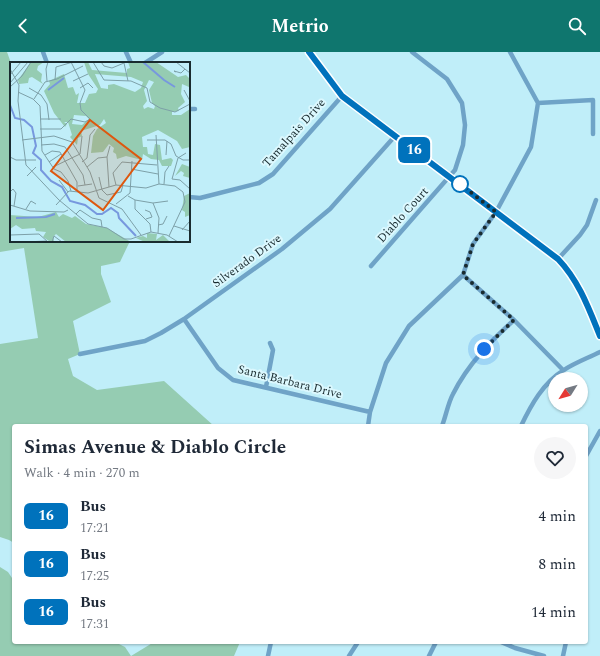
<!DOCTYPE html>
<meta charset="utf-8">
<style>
:root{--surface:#fff;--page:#f6f6f7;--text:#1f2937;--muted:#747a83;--accent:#0f766e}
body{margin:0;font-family:Spectral,serif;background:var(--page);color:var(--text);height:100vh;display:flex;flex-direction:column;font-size:15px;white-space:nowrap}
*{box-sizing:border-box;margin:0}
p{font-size:13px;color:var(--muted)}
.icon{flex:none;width:22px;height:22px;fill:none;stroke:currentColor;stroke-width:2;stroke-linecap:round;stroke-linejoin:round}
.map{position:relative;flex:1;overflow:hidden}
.side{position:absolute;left:12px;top:372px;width:576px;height:220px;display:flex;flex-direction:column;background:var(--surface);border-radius:4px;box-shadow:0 1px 3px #0004}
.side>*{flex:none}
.badge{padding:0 8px;border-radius:6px;font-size:14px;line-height:26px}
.needle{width:26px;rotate:233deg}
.buttons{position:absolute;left:548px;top:320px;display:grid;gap:8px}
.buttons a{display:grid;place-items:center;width:40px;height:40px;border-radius:50%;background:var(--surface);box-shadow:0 1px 3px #0004;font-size:20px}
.you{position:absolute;width:20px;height:20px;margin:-10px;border:3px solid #fff;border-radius:50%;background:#1a73e8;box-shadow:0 0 0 6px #1a73e833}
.map>.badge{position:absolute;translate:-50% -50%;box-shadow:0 0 0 2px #fff}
.round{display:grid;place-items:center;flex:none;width:42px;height:42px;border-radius:21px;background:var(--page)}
.summary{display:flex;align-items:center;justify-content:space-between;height:68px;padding:0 12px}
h1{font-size:19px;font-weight:700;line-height:30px}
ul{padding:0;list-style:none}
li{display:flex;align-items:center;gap:12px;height:48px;padding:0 12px}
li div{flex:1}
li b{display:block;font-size:15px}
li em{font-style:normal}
li .badge{min-width:44px;font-weight:700;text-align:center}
header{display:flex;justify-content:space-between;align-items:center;height:52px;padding:0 12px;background:var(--accent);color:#fff;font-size:18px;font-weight:700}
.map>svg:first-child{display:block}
.green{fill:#95ccb2}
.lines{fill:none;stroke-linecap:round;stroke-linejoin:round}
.minor{stroke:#6fa3c7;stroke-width:4.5}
.tertiary{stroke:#6fa3c7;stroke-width:5.5}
.line-casing{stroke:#fff;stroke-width:9}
.line{stroke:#0072bc;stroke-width:6}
.walk{stroke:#192b2f;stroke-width:4;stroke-dasharray:0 7.2}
.stop-dot{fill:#fff;stroke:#0072bc;stroke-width:2}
.labels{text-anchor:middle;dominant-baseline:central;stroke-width:4;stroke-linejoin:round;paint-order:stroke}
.street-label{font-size:12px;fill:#192b2f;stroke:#dcf8fe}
.inset-river{fill:none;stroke:#7798de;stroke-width:2}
.inset-road{fill:none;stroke:#7da0a8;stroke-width:1}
.view{fill:#de570e;fill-opacity:0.15;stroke:#de570e;stroke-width:2}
.inset-edge{fill:none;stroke:#192b2f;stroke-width:2}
</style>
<header><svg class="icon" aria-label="back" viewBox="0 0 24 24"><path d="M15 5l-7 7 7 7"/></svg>Metrio<svg class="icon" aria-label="search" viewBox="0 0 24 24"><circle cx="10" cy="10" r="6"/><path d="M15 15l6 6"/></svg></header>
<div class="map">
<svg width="600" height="604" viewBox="0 0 600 604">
<rect width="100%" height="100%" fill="#c0eef9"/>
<path class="green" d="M0 0H7L11 11V189H130L120 210 101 214V222L111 250 73 269 80 302 68 307 73 324 97 338 164 329 214 374H14V491L9 488 0 485V292L38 286 24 196 0 200Z
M0 515 8 520 14 529V590H115L125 595 131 604H0Z
M154 590H240L234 604H131Z"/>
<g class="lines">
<path class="minor" d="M43 0 47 11
M126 0 131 11
M145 11 162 0
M538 51 593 48V82
M189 57H195
M189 145 200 146 259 131 273 122 342 44
M558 207 580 183 587 173 596 148
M371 214 455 118 463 93 465 73 462 51 447 27 412 0
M463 223 514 268 563 318
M184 267 218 316 233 328 370 360
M80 302 145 289 161 281 184 267 282 197 330 157 395 84
M266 335 273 298 270 291
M368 374 370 360 386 311 409 274 463 223 473 192 496 160 531 95 538 51 510 0
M442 374C446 364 448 351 453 342 468 312 490 290 514 268
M521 374C531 353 543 331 564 318 574 311 588 306 600 300
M586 404 600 379
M501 590 515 596 544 604
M268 604 271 590
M349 604 358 590
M429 604 436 590
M563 604 566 590"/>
<path class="tertiary" d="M309 0 342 44 558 207C579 229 589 257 600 284"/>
</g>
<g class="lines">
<defs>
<path id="line" d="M309 0 342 44 558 207C579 229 589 257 600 284"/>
</defs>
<use href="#line" class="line-casing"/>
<use href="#line" class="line"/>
<path class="walk" d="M460 132 496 160 473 192 463 223 514 268 484 297"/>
</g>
<circle class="stop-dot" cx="460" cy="132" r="8"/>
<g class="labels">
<g class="street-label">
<text transform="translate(294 81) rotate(-48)">Tamalpais Drive</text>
<text transform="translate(403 163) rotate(-48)">Diablo Court</text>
<text transform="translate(247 209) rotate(-36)">Silverado Drive</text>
<text transform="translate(290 330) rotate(14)">Santa Barbara Drive</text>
</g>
</g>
<g transform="translate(10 10)">
<rect width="180" height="180" fill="#c0eef9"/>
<path d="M21 0H34L28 4 27 8 32 12 31 19 33 22 22 15 19 16 18 21 9 22 8 18ZM74 0H78L82 8 117 11V7L120 6 118 0H146L168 15 176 13 180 17V33L179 25 172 22 171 32 175 40 168 46 169 49 162 50V53H171L180 47V85L172 87 167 79 148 68 132 75 133 85H137L138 92 143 93 145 82 150 83 152 98 161 96 163 98 161 104H152L149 98 141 97 133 92 132 98 116 94 107 97 106 92 103 90 104 86 99 82 93 90 81 91 83 74 87 67 96 61 94 57 90 63 71 69 72 74 68 76 67 83 60 75 62 73 58 60H54L57 62 55 65 44 51 34 29 40 22 39 19 54 12 58 26 63 25 66 33 69 31 67 41H75L79 32 86 31 88 27 78 12ZM85 12 121 15 133 20 131 26 125 30 104 22 98 23V27L91 26ZM139 18 144 20 139 28 142 41 145 44 144 47 138 45 134 47 133 44 137 39 134 28ZM64 53 76 54 79 57 72 63 62 62ZM172 102 180 105V116L173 114 174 111 171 109 165 114ZM180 131V153L175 155V150L172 148 174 134ZM46 150 49 155 53 152 62 156 65 154 76 162 97 166 121 180H56L46 172 43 175 44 179H39L33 175 36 170 26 169 25 166 12 167 6 163 0 167V153L28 155ZM137 171 147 172 146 178 153 173 159 179 167 180H135L126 176 133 174 137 176Z" fill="#95ccb2" fill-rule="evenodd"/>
<path class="inset-river" d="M133 0 154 18 165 25M38 28 54 16M0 43 5 56 14 58 22 65 26 84 23 91 31 98V108L41 119 52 125 60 139 75 143 87 152H92L101 146 108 151 109 156 126 174M6 156 36 155 45 152"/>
<path class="inset-road" d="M61 0 75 28 70 41 71 48 82 59M83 0 94 18 121 19 137 26 140 40 150 46 165 50 180 42M91 0 94 4 102 6 114 1M166 0 180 11M114 1 118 19M0 7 9 23 8 39 16 103 49 138 78 162 97 166 114 177H121L141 170 157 173 168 180M166 10 164 9 171 11 175 7M0 13 11 0M45 18 46 5 63 0M37 19 36 7 38 0M63 19 78 12M0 21 18 0M0 25 12 14 21 0M19 26 31 33 37 42 39 58M70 26 78 21 83 26M174 28 180 39M8 30 23 37 30 44 32 89 44 107 51 110 58 119 61 129M24 37 35 20 47 17 73 4M30 57H51M30 67H51L61 57 75 60 80 57M146 73 149 122M12 78 44 74 62 80 80 110 89 136 112 147 131 173M137 78H155L161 82 166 94 173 98H180M31 83 44 82 55 85 73 113 75 123M35 93 42 89 50 90 67 120V129M156 93 157 79M0 95 6 98H26M39 100 51 92M72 100 77 96 80 73 85 67M43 105 70 92 72 74M77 105 88 96 97 95M121 107 148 112M17 114 26 105M89 115 92 128 97 133 111 130 113 123M162 117 168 96 176 91M162 117 170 118 180 127M49 118 58 130M154 122 155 110 159 104M106 123 103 111 112 100 147 103M68 124 82 122M99 125 97 95 100 84M0 130 3 127 6 131 4 144M118 134 125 138 143 141 158 139M125 138V147L140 162 141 170M143 141 149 156 148 171M106 142 120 131 122 99M0 143 20 149 54 150 58 148M46 143 59 129 78 131 106 123 136 126 149 122 165 124 173 130 175 140 159 174M16 147 21 139 26 142M135 148 140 150 142 155 136 157M66 152 70 148 82 156 91 158 92 165M148 163 153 162 157 154M164 164 180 169M172 168 180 159M0 173 29 172 38 180M14 180 37 179M42 180 44 174 52 180"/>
<path class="view" d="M80 58 131 97 93 148 41 109Z"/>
<rect width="180" height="180" class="inset-edge"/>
</g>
</svg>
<div class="buttons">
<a><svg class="needle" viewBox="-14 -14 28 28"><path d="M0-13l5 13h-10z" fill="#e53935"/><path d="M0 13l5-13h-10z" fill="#747a83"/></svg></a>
</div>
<div class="you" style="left:484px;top:297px"></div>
<b class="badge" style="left:414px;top:98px;background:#0072bc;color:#fff">16</b>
<section class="side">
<div class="summary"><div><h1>Simas Avenue &amp; Diablo Circle</h1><p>Walk · 4 min · 270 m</p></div><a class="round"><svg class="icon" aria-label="heart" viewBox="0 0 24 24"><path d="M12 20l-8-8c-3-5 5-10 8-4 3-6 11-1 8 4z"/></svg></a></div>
<ul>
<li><span class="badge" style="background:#0072bc;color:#fff">16</span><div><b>Bus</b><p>17:21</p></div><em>4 min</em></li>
<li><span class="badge" style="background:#0072bc;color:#fff">16</span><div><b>Bus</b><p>17:25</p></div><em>8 min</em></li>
<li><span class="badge" style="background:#0072bc;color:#fff">16</span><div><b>Bus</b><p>17:31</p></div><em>14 min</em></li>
</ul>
</section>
</div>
